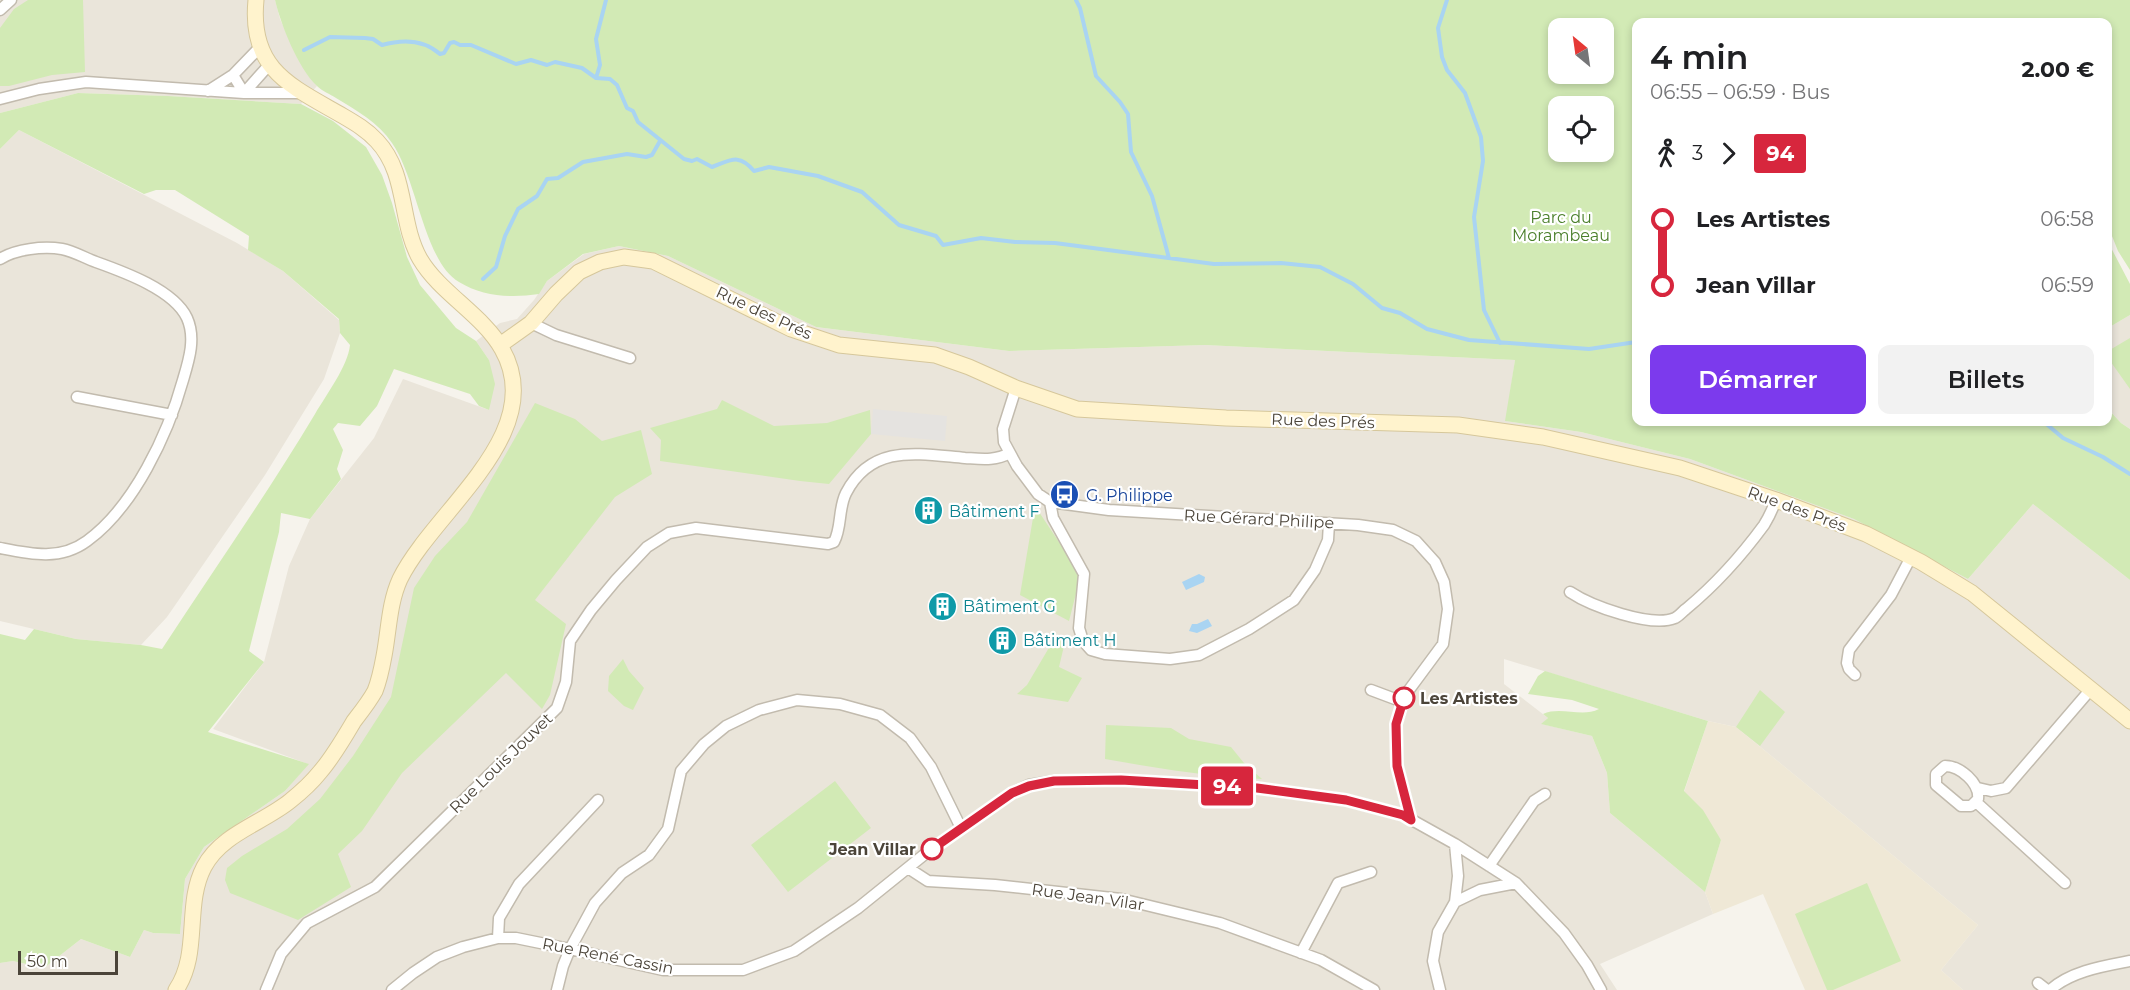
<!DOCTYPE html>
<html lang="fr">
<meta charset="utf-8">
<style>
:root{--surface:#fff;--page:#f2f2f2;--text:#202124;--muted:#757577;--accent:#7c3aed}
body{margin:0;font-family:Montserrat,sans-serif;background:var(--page);color:var(--text);height:100vh;display:flex;flex-direction:column;font-size:22px;white-space:nowrap}
*{box-sizing:border-box;margin:0}
p{font-size:20px;color:var(--muted)}
.icon{flex:none;width:33px;height:33px;fill:none;stroke:currentColor;stroke-width:2;stroke-linecap:round;stroke-linejoin:round}
.map{position:relative;flex:1;overflow:hidden}
.drawer{position:absolute;left:1632px;top:18px;width:480px;height:408px;display:flex;flex-direction:column;background:var(--surface);border-radius:12px;box-shadow:0 3px 9px #0003}
.drawer>*{flex:none}
.badge{padding:0 12px;border-radius:4px;font-size:21px;line-height:39px}
.needle{width:39px;rotate:331deg}
.buttons{position:absolute;left:1548px;top:18px;display:grid;gap:12px}
.buttons a{display:grid;place-items:center;width:66px;height:66px;border-radius:12px;background:var(--surface);box-shadow:0 3px 9px #0003;font-size:30px}
.scale{position:absolute;left:18px;bottom:15px;width:100px;box-sizing:border-box;padding-left:6px;border:3px solid #4b4439;border-top:0;font-size:16px;line-height:21px;white-space:nowrap;color:#4b4439;-webkit-text-stroke:4px #fff;paint-order:stroke}
.map>.badge{position:absolute;translate:-50% -50%;box-shadow:0 0 0 3px #fff}
.legs{display:flex;align-items:center;gap:9px;height:66px;padding:0 18px;font-size:20px}
.legs p{margin-inline-start:auto}
.summary{display:flex;align-items:center;justify-content:space-between;height:102px;padding:0 18px}
h1{font-size:33px;font-weight:600;line-height:45px}
.button{display:flex;gap:12px;margin-top:auto;padding:12px 18px}
.button a{flex:1;height:69px;border-radius:12px;background:var(--accent);color:#fff;font-size:24px;font-weight:600;line-height:69px;text-align:center}
.button a+a{background:var(--page);color:var(--text)}
ul{padding:0 18px;list-style:none}
li{display:flex;align-items:center;gap:21px;height:66px;font-size:22px}
li i{display:grid;place-items:center;width:9px;height:100%;margin:0 8px;background:currentColor}
li i::after{content:'';width:15px;height:15px;margin:-8px;border:4px solid;border-radius:50%;background:var(--surface)}
li p{margin-inline-start:auto}
li:first-child i{background:linear-gradient(#0000 50%,currentColor 0)}
li:last-child i{background:linear-gradient(currentColor 50%,#0000 0)}
.map>svg:first-child{display:block}
.residential{fill:#eae5da}
.education{fill:#efe8d6}
.green{fill:#d2eab5;fill-rule:evenodd}
.parking{fill:#e5e3e0}
.water{fill:#a9d4f2}
.lines{fill:none;stroke-linecap:round;stroke-linejoin:round}
.stream{stroke:#a9d4f2;stroke-width:4}
.street-casing{stroke:#c2bbae;stroke-width:13}
.secondary-casing{stroke:#d6c79b;stroke-width:17}
.street{stroke:#fff;stroke-width:10}
.secondary{stroke:#fff3cd;stroke-width:15}
.line-1-casing{stroke:#fff;stroke-width:14}
.line-1{stroke:#d7263d;stroke-width:9}
.stop-1-dot{fill:#fff;stroke:#d7263d;stroke-width:3}
.labels{text-anchor:middle;dominant-baseline:central;stroke-width:4.5;stroke-linejoin:round;paint-order:stroke}
.park-label{font-size:16px;fill:#4a7f2a;stroke:#fff}
.street-label{font-size:16px;fill:#4b4439;stroke:#fff}
.transit-label{font-size:16px;fill:#164399;stroke:#fff;text-anchor:start}
.culture-label{font-size:16px;fill:#0d838f;stroke:#fff;text-anchor:start}
.stop-label{font-size:16px;font-weight:bold;fill:#4b4439;stroke:#fff;text-anchor:start}
</style>
<div class="map">
<svg width="2130" height="990" viewBox="0 0 2130 990">
<rect width="100%" height="100%" fill="#f6f3ec"/>
<path class="residential" d="M0 0H275L280 19 298 59 317 86 301 104 168 96 78 93 0 113Z
M19 130 237 243 283 271 339 320 340 333 324 379 265 475 167 617 141 645 76 639 0 621V149Z
M619 246 668 256 816 327 1009 351 1205 345 1515 360 1506 421 1581 432 1690 459 1854 519 1968 579 2033 504 2130 580V990H1963L1941 970 1978 925 1736 727 1708 721 1504 659V684L1548 718 1542 724 1592 736 1607 773 1610 813 1705 892 1713 914 1600 964 1617 990H0V963L13 961 44 968 81 939 130 957 144 930 153 933 180 934 185 879 204 847 285 791 308 764 213 729 264 662 289 566 310 519 374 438 403 379 489 410V360L476 341 500 323 517 319 534 300 547 281 584 254Z
M2130 315V429L2121 423 2108 409V328Z"/>
<path class="education" d="M1708 721 1736 727 1978 925 1941 970 1963 990H1805L1763 894 1713 914 1705 892 1721 840 1684 792Z"/>
<path class="green" d="M28 0H83L85 72 52 75 9 86H0V28L14 9Z
M275 0H2130V270L2118 251 2108 226V22H1636V422H2108V409L2121 423 2130 429V580L2033 504 1968 579 1854 519 1690 459 1581 432 1505 421 1515 360 1205 345 1009 351 816 327 668 256 619 246 583 254 547 281 539 294C512 298 483 297 459 282 424 262 417 178 392 143 378 122 357 111 336 98 330 94 322 91 317 86 298 68 281 25 275 0ZM1558 28H1604V74H1558ZM1558 106H1604V152H1558Z
M78 93 168 96 301 104 333 121 366 147 382 175 392 203 407 257 420 285 456 328 476 341 489 360 495 384 489 410 479 406 470 394 394 369 377 406 360 426 338 423 333 429 343 450 337 469 341 479 310 519 281 513 279 532 249 651 264 662 208 732 309 764 285 791 204 847 185 879 180 934 153 933 144 930 130 957 81 939 44 968 13 961 0 963V634L25 640 34 629 76 639 141 645 162 649C213 571 267 494 315 414 326 395 348 366 350 345L340 333 339 319 283 271 248 250 249 236 175 190H156L144 194 19 130 0 149V113Z
M2108 242 2130 284V315L2108 328Z
M2130 338V389L2108 358V351Z
M722 400 774 426 827 423 870 410 871 434 829 484 800 481 660 461 661 440 650 428 717 409Z
M535 403 575 419 602 441 641 430 652 474 615 497 535 600 566 624 550 695 542 709 506 673 402 773 362 831 338 854 351 887 298 920 230 893 225 880 227 868 242 856 287 829 320 799 353 756 391 697 414 588 435 556 467 522Z
M1035 506 1077 569 1079 582 1069 621 1020 595Z
M1062 639 1064 646 1059 667 1082 678 1068 702 1017 694 1027 685 1050 646Z
M623 659 629 671 644 688 633 710 624 706 608 691 609 676Z
M1545 671 1708 721 1684 791 1703 810 1721 840 1705 892 1610 813 1607 773 1592 736 1541 724 1548 718 1543 714C1561 706 1582 718 1599 709L1572 700 1528 694 1538 676Z
M1760 690 1785 712 1760 746 1736 727Z
M1106 725 1171 728 1189 739 1231 747 1244 763 1262 779C1209 777 1157 768 1105 759Z
M835 781 871 828 788 892 751 845Z
M1867 883 1901 961 1833 990H1827L1795 914Z"/>
<path class="parking" d="M873 409 947 416 945 441 871 434Z"/>
<path class="water" d="M1199 574 1205 577 1204 582 1186 590 1182 582Z
M1208 619 1212 626 1197 633 1189 631 1192 624H1197Z"/>
<g class="lines">
<path class="stream" d="M1076 0 1080 8 1096 76 1120 102 1128 114 1131 152 1152 196 1169 258
M1447 0 1438 28 1442 57 1447 70 1465 93 1481 137 1483 161 1474 217 1484 310 1500 343
M304 50 330 37 365 38 373 39 382 45C403 39 423 39 440 54L444 53 450 43 454 42 460 45H471L516 64 531 60 547 65 555 62 582 68 596 78 610 79 617 85 627 108 633 111 638 122 684 159 692 161 697 159 712 167C731 160 739 153 754 171L769 167 818 176 862 192 899 225 936 236 943 245 981 238 1015 242 1055 243 1214 264 1281 263 1320 267 1353 284 1382 308 1400 313 1427 329 1469 340 1589 349 1636 342
M596 78 600 65 596 39 606 0
M483 279 496 267 505 236 518 209 537 196 547 179 558 178 583 162 627 154 646 157 652 155 660 141
M2044 422 2063 438 2103 457 2130 474"/>
<defs>
<path id="street" d="M0 10 11 0
M233 75 244 93 269 65
M208 91 233 75 260 47
M0 99 39 89 86 82 244 93H302
M0 259C16 249 43 246 62 249 73 251 85 258 96 262 124 272 174 290 187 318 196 338 189 360 183 380 168 434 134 507 87 541 60 561 30 554 0 548
M531 323 556 335 630 358
M1016 388 1003 429 1004 442 1017 466 1038 494 1050 502 1109 510 1358 525 1393 530 1416 541 1435 562 1444 582 1448 609 1443 644 1406 694 1396 724 1397 766 1411 820
M77 397 172 415
M1050 502 1053 518 1084 574 1079 628 1083 641 1091 650 1105 654 1170 659 1199 655 1249 629 1294 600 1315 570 1328 540 1329 523
M1570 592C1591 606 1651 628 1675 618 1679 616 1683 611 1686 609 1715 585 1742 555 1764 525 1769 517 1773 508 1776 500
M1855 675 1849 669 1847 663 1849 650 1891 595 1911 557
M1371 690 1403 702
M1945 766C1960 766 1980 783 1978 799L1971 806H1961L1936 785V774Z
M1978 788 1991 791 2006 788 2091 689
M1976 802 2065 883
M1489 866 1534 801 1545 794
M908 868 928 881 995 885 1121 899 1220 923 1321 960 1374 990
M1455 902 1480 890 1516 883
M498 938 499 918 519 884 598 800
M1301 953 1338 883 1371 872
M2038 983 2047 990
M266 990 281 954 307 923 375 887 557 708 566 682 570 641 591 610 616 580 647 547 669 533 696 528 828 544 834 542C842 527 838 509 846 493 872 443 919 454 965 458 982 459 995 461 1010 453
M392 990 413 973 437 957 463 947 498 938H516L570 949 663 970H743L794 951 858 908 930 850 1012 793 1029 785 1054 781 1121 780 1257 788 1346 800 1403 815 1455 844 1516 883 1564 933 1587 965 1601 990
M557 990 563 966 570 949 595 903 622 873 649 855 668 829 681 771 704 744 726 726 759 710 797 700 840 704 880 715 910 738 931 767 961 828
M1440 990 1433 961 1438 932 1455 902 1458 876 1455 844
M2050 990C2071 971 2104 966 2130 961"/>
<path id="secondary" d="M500 345 531 323 556 294 579 272 600 262 624 257 653 261 791 329 839 345 935 355 969 367 1016 388 1077 409 1226 418 1458 425 1543 437 1680 468 1776 500 1866 534 1921 562 1972 593 2130 721
M176 990C201 953 184 905 204 867 221 834 263 823 290 801 300 793 312 782 320 772 333 757 344 738 354 721 361 712 369 702 375 691 379 681 382 667 384 656 389 630 389 603 400 579 434 510 550 433 502 349 483 315 440 293 420 259 399 222 408 174 377 141 367 130 355 123 343 116 291 86 249 70 256 0"/>
</defs>
<use href="#street" class="street-casing"/>
<use href="#secondary" class="secondary-casing"/>
<use href="#street" class="street"/>
<use href="#secondary" class="secondary"/>
</g>
<g class="lines">
<defs>
<path id="line-1" d="M932 849 1012 793 1029 786 1054 781 1121 780 1257 788 1346 800 1403 815 1411 820 1397 766 1396 724 1404 698"/>
</defs>
<use href="#line-1" class="line-1-casing"/>
<use href="#line-1" class="line-1"/>
</g>
<defs>
<symbol id="bus-disc" viewBox="-11 -11 22 22"><circle r="9.5" fill="#1a4fb4" stroke="#fff"/><path d="M-5-6H5V4H4V6H2V4H-2V6H-4V4H-5ZM-3.5-4V0h7V-4ZM-3.5 1.2v1.5H-2V1.2ZM2 1.2v1.5H3.5V1.2Z" fill="#fff"/></symbol>
<symbol id="building-disc" viewBox="-11 -11 22 22"><circle r="9.5" fill="#0f9aa8" stroke="#fff"/><path d="M-4-6H4V6H1V3H-1V6H-4ZM-2.5-4.3h1.7v1.8h-1.7ZM.8-4.3h1.7v1.8H.8ZM-2.5-1h1.7V.8h-1.7ZM.8-1h1.7V.8H.8Z" fill="#fff"/></symbol>
</defs>
<g fill-rule="evenodd">
<use href="#bus-disc" x="1048" y="478" width="33" height="33"/>
<use href="#building-disc" x="912" y="494" width="33" height="33"/>
<use href="#building-disc" x="926" y="590" width="33" height="33"/>
<use href="#building-disc" x="986" y="624" width="33" height="33"/>
</g>
<g class="stop-1-dot">
<circle cx="1404" cy="698" r="10"/>
<circle cx="932" cy="849" r="10"/>
</g>
<g class="labels">
<g class="park-label">
<text x="1561" y="217">Parc du<tspan x="1561" dy="18">Morambeau</tspan></text>
</g>
<g class="street-label">
<text transform="translate(764 313) rotate(25)">Rue des Prés</text>
<text transform="translate(1323 421) rotate(2)">Rue des Prés</text>
<text transform="translate(1797 509) rotate(20)">Rue des Prés</text>
<text transform="translate(1259 519) rotate(3)">Rue Gérard Philipe</text>
<text transform="translate(501 763) rotate(-44)">Rue Louis Jouvet</text>
<text transform="translate(1088 897) rotate(8)">Rue Jean Vilar</text>
<text transform="translate(608 956) rotate(11)">Rue René Cassin</text>
</g>
<g class="transit-label">
<text x="1086" y="495">G. Philippe</text>
</g>
<g class="culture-label">
<text x="949" y="511">Bâtiment F</text>
<text x="963" y="606">Bâtiment G</text>
<text x="1023" y="640">Bâtiment H</text>
</g>
<g class="stop-label">
<text x="1420" y="698">Les Artistes</text>
<text x="916" y="849" text-anchor="end">Jean Villar</text>
</g>
</g>
</svg>
<div class="buttons">
<a><svg class="needle" viewBox="-14 -14 28 28"><path d="M0-13l5 13h-10z" fill="#e53935"/><path d="M0 13l5-13h-10z" fill="#757577"/></svg></a>
<a><svg class="icon" aria-label="locate" viewBox="0 0 24 24"><circle cx="12" cy="12" r="6"/><path d="M12 2v4M12 18v4M2 12h4M18 12h4"/></svg></a>
</div>
<div class="scale">50 m</div>
<b class="badge" style="left:1227px;top:786px;background:#d7263d;color:#fff">94</b>
<section class="drawer">
<div class="summary"><div><h1>4 min</h1><p>06:55 – 06:59 · Bus</p></div><b>2.00 €</b></div>
<div class="legs"><svg class="icon" aria-label="walk" viewBox="0 0 24 24"><circle cx="13" cy="4" r="2"/><path d="M13 8l-2 6 4 7M11 14l-3 7M7 12l3-4h3l4 4"/></svg>3<svg class="icon" aria-label="forward" viewBox="0 0 24 24"><path d="M9 5l7 7-7 7"/></svg><b class="badge" style="background:#d7263d;color:#fff">94</b></div>
<ul>
<li><i style="color:#d7263d"></i><b>Les Artistes</b><p>06:58</p></li>
<li><i style="color:#d7263d"></i><b>Jean Villar</b><p>06:59</p></li>
</ul>
<div class="button"><a>Démarrer</a><a>Billets</a></div>
</section>
</div>
